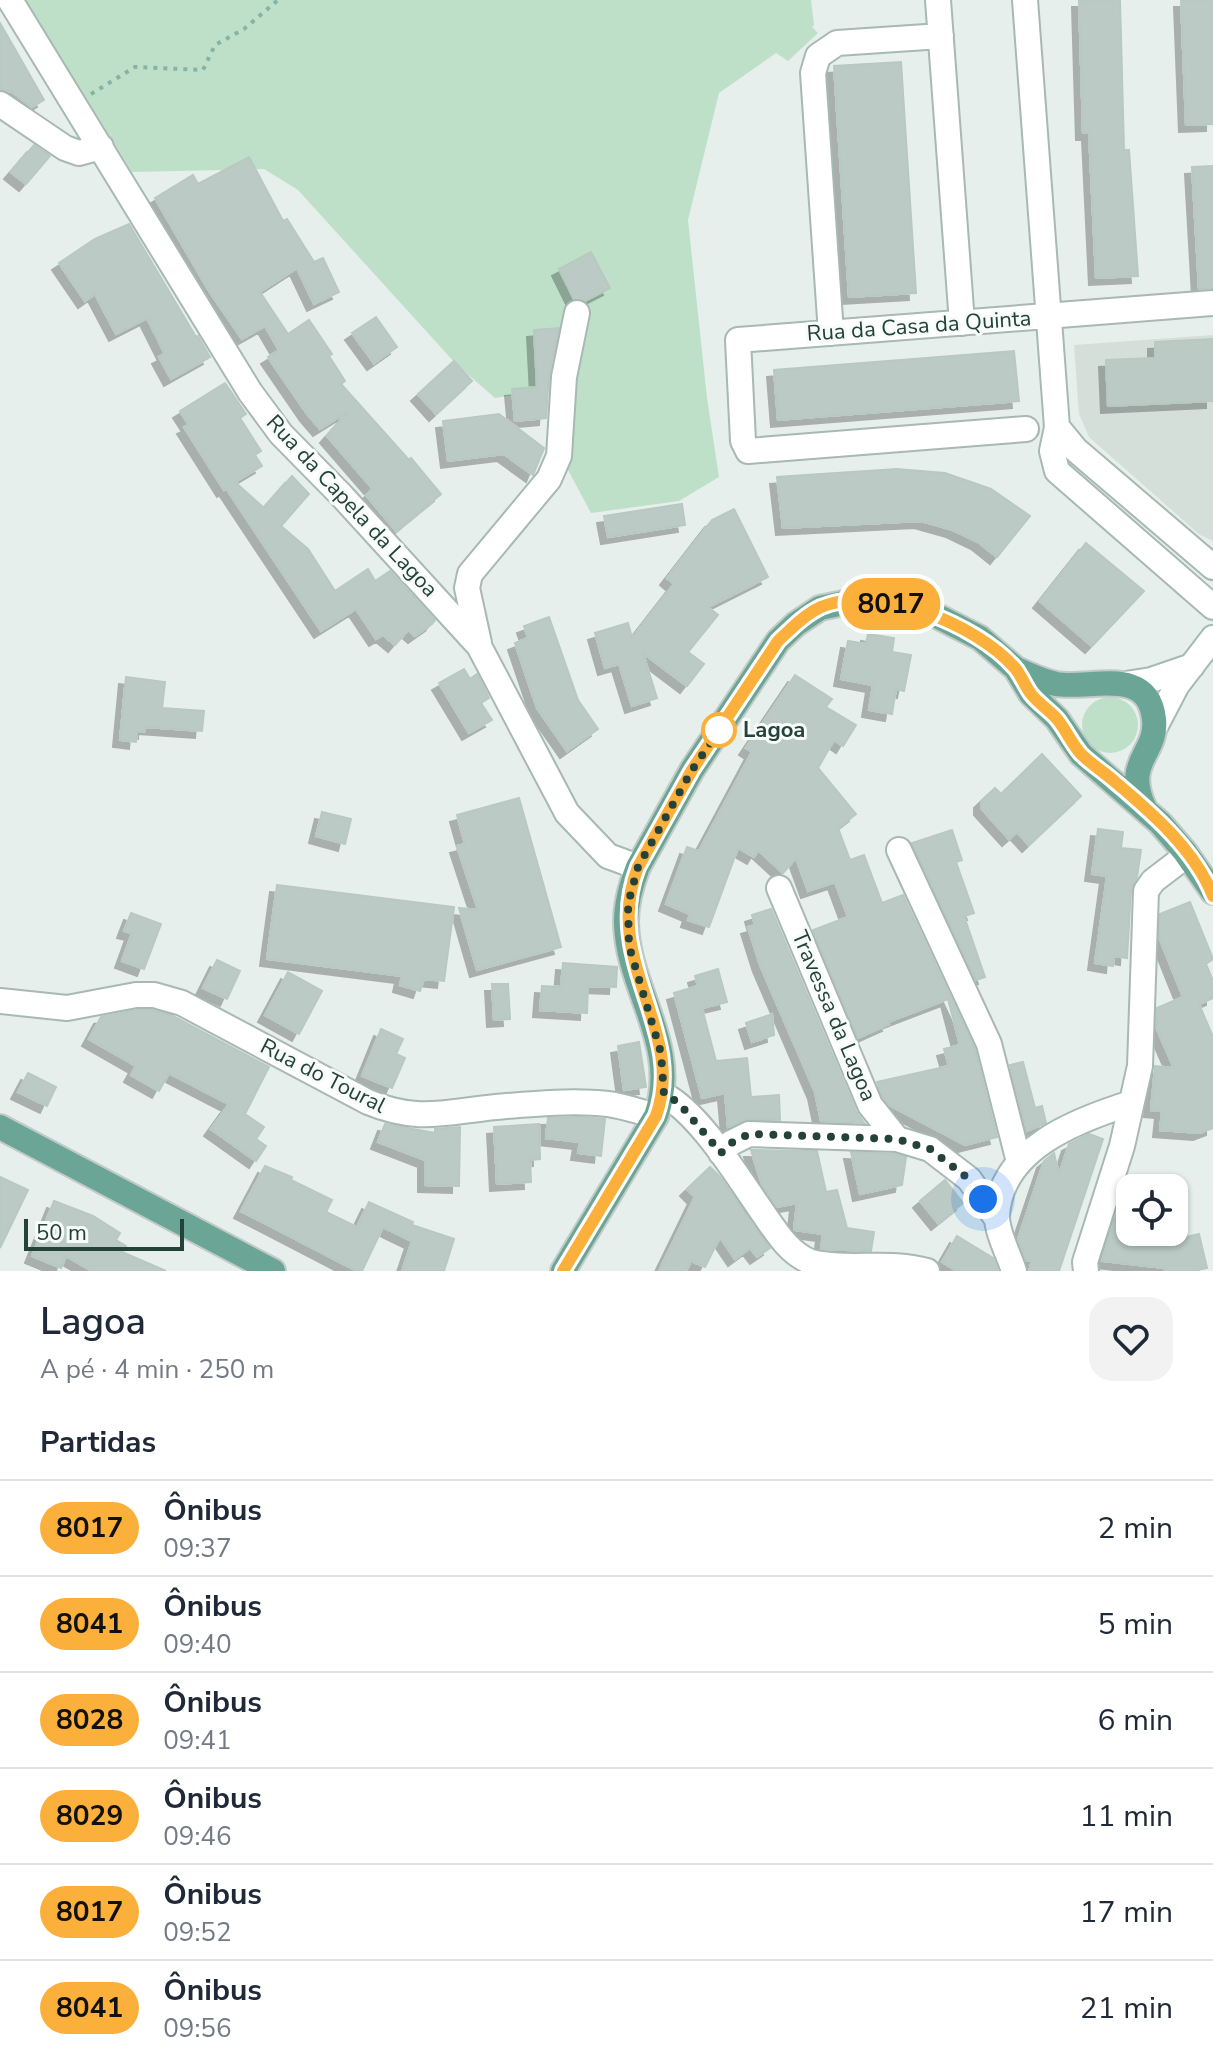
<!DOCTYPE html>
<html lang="pt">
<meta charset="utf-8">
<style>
:root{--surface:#fff;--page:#f2f2f3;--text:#1f2937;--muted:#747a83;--line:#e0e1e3}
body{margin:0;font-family:"Nunito Sans",sans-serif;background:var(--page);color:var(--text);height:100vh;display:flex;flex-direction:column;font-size:30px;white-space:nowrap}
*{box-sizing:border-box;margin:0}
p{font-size:26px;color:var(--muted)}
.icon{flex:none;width:44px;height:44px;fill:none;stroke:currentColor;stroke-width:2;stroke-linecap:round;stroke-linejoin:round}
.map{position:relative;height:1271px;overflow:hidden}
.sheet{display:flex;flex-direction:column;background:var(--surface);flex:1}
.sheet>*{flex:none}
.badge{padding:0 16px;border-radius:26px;font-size:28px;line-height:52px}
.fabs{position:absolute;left:1116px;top:1174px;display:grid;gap:16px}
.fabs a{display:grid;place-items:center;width:72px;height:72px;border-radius:16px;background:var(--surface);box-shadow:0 2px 6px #0004;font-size:40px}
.scale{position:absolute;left:24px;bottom:20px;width:160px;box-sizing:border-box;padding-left:8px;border:4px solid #24423a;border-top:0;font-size:22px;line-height:28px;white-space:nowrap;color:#24423a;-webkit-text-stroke:6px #f7fbf9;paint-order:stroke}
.you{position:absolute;width:40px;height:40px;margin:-20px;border:6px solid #fff;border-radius:50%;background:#1a73e8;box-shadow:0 0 0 12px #1a73e833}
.map>.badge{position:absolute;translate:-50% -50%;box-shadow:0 0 0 4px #fff}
h2{padding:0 40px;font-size:30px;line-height:72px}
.round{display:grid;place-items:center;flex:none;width:84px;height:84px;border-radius:24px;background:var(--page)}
.overview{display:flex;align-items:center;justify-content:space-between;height:136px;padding:0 40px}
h1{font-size:38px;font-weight:600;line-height:60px}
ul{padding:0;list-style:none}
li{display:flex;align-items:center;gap:24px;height:96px;padding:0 40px;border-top:2px solid var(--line)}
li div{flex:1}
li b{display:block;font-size:30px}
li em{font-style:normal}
li .badge{min-width:88px;font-weight:700;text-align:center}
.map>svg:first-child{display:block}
.built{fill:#d4dfda}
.green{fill:#bfe0c8}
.building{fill:#bbcac4;stroke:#b8c9c2;stroke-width:2;filter:url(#shadow)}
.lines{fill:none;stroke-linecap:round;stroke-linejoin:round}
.street-casing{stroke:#a8b8b2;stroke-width:28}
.secondary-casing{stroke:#a4bbb3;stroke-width:28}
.primary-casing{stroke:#c2cac8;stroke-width:28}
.path{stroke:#86b3a5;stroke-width:4;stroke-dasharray:4 6;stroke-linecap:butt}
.street{stroke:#fff;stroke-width:24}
.secondary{stroke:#fff;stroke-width:24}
.primary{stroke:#6aa596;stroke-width:24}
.line-casing{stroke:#fff;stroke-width:18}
.line{stroke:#fbb03b;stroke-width:12}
.walk{stroke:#24423a;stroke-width:8;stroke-dasharray:0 14.4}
.stop-dot{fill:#fff;stroke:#fbb03b;stroke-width:4}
.labels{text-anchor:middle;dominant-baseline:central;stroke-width:6;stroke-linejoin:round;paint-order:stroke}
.street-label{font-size:22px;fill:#24423a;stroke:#f7fbf9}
.stop-label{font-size:22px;font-weight:bold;fill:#24423a;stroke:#f7fbf9;text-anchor:start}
</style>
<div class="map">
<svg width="1213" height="1271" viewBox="0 0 1213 1271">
<defs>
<filter id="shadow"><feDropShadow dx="-7" dy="7" stdDeviation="0" flood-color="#0004"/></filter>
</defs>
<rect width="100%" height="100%" fill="#e6efeb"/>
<path class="built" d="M1213 335V541L1200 535 1089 437 1079 414 1074 345Z"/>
<path class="green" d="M25 0H811L814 25 812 27 818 33 788 61 776 53 719 93 688 220 707 398 719 477 679 501 591 513 568 470 563 388 495 398 456 364 298 190 264 169 132 172Z
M1082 725a28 28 0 1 1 56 0a28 28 0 1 1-56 0Z"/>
<path class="building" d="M1079 0H1120L1124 150H1129L1138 276 1096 278 1089 133H1083Z
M1181 0H1213V124L1186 125Z
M0 23 44 100 32 107 12 92 0 89Z
M901 62 916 293 849 297 834 66Z
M34 145 50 156 26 184 11 172Z
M249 157 283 221 287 219 314 262 323 258 339 292 314 304 297 268 260 292 288 334 309 320 332 354 329 356 345 381 341 384 409 460 411 458 441 494 396 531 366 495 373 489 327 436 349 411 320 429 307 414 268 357 279 350 265 326 242 339 209 291 155 198 193 175 198 184Z
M1213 166V288L1199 289 1192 167Z
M129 224 196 337 198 336 210 357 171 379 159 357 165 354 147 318 116 334 95 294 85 301 59 263 95 239Z
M591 252 610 288 585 301 574 299 559 269Z
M376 317 397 347 374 363 352 333Z
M559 328 549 374 546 418 515 421 512 389 537 387 534 330Z
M1213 339V401L1108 406 1106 360 1155 358V342Z
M1014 351 1019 401 778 420 774 370Z
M454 361 472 381 436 414 418 394Z
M225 383 246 414 240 418 261 451 255 455 262 466 235 482 264 508 292 476 309 494 281 526 308 549 335 591 368 569 375 581 390 571 435 620 432 624 415 636 408 630 395 645 383 635 376 639 356 609 321 631 226 488 224 490 184 427 189 425 180 411Z
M499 414 544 448 533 475 504 454 448 461 443 421Z
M897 469 945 473 991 489 1030 516 997 557 978 542 953 530 921 521 783 528 777 477Z
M682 504 685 525 608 537 604 516Z
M734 509 768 577 708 607 718 615 688 652 704 664 687 686 643 653 657 698 632 706 619 664 605 668 595 633 628 623 632 638 674 584 667 578 712 520Z
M1086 543 1144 591 1092 646 1040 601Z
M549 617 578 700 598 729 567 751 537 708 515 643 528 638 524 626Z
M868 634 894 638 892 652 911 655 904 691 896 689 892 714 869 710 873 685 841 679 848 641 866 644Z
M464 669 470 679 477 674 489 698 481 703 492 720 469 733 439 683Z
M795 675 832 699 826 707 856 725 843 746 834 740 818 768 856 814 838 828 850 860 864 855 882 903 903 895 975 1049 997 1137 965 1145 889 1105 883 1097 877 1082 949 1066 944 1049 960 1045 948 999 888 1022 889 1024 858 1038 813 930 848 917 835 882 808 891 796 858 783 873 758 850 754 857 738 848 709 927 688 920 690 914 666 904 687 847 699 851 752 752 746 748Z
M126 677 165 682 162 708 204 711 202 731 145 727V732H137L136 742 120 740Z
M1042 754 1081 796 1029 845 1017 832 1009 839 981 808V801L995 788 1001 794Z
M519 798 561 947 477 970 459 908 478 910 457 846 465 844 457 815Z
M322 812 351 819 345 844 316 836Z
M1098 829 1123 832 1121 848 1141 850 1137 877 1131 890 1127 958 1114 956 1113 966 1095 963 1107 876 1092 874Z
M952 830 962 860 956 862 974 913 964 916 985 977 976 980 912 843Z
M277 885 454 907 444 981 424 979 420 991 400 985 402 976 267 959Z
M1190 902 1213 959 1206 964 1213 981V998L1199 1004 1213 1037V1128L1200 1133 1160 1130 1162 1111 1151 1110 1155 1066 1174 1068 1156 1027 1157 1008 1183 997 1159 937 1160 914Z
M771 909 856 1111 864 1123 821 1121 815 1092 760 965 748 927 755 925 752 915Z
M131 913 161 924 144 969 122 961 132 933 124 931Z
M217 960 240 971 227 999 203 988Z
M563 963 617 967 616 987 588 986 587 1013 540 1010 542 986 561 987Z
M718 969 727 1002 702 1008 716 1061 747 1058 751 1097 779 1095 780 1120 749 1119 728 1127 725 1093 702 1098 674 993 698 986 695 976Z
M288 972 322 991 299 1034 265 1015Z
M492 984H508L510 1019 494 1020Z
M137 1010H152L171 1015 269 1067 245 1114 264 1127 256 1139 266 1146 256 1161 211 1129 229 1104 169 1073 159 1091 131 1075 136 1066 89 1039 101 1017Z
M772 1014 774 1035 752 1042 746 1023Z
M381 1029 403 1039 396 1054 405 1058 392 1088 362 1076Z
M639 1042 646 1087 624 1090 618 1046Z
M1023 1062 1035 1108 1042 1106 1046 1123 1027 1131 1010 1065Z
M28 1073 56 1087 47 1106 18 1092Z
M580 1117 605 1119 601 1156 578 1153 580 1142 546 1138 548 1118Z
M385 1124 435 1133V1129L460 1127 459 1186 425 1185V1160L378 1142Z
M539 1124 540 1159 530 1160 531 1182 497 1184 494 1127Z
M1089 1134 1103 1139 1059 1271H1029L1032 1261 1026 1260 1018 1239 1044 1161 1054 1153 1059 1175 1069 1144Z
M751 1150 817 1151 826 1192 837 1190 847 1228 874 1232 871 1251 821 1249 823 1234 794 1230 797 1203 777 1207 762 1185Z
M851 1152 895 1154 906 1157 902 1185 860 1194Z
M265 1166 292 1177 291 1180 332 1200 326 1212 357 1227 369 1202 413 1222 412 1225 454 1239 444 1271H402L412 1241 383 1227 362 1271H357L241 1211Z
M710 1167 720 1177 770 1248 757 1257 750 1248 735 1259 720 1237 705 1267 691 1261 686 1271H659L695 1197 687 1189Z
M0 1177 28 1190 0 1248Z
M945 1180 963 1203 938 1223 920 1201Z
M54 1201 93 1216 120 1233 116 1240 126 1246 122 1252 166 1271H92L66 1256 61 1268 32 1256Z
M1117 1212 1130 1214V1232H1178V1239L1199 1234 1207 1268 1192 1271H1164V1268L1102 1261Z
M957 1236 993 1258 998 1271H957L942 1262Z"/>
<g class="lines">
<defs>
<path id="street" d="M10 0 250 392 281 434 342 496 479 646 567 813 608 856 638 867
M938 0 962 323
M1025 0 1057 427 1052 451 1057 471 1213 607
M0 104 65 148 79 153 101 147
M831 333 813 73 818 56 837 43 941 36
M1057 427 1076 450 1213 567
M1026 429 748 451 743 441 738 340 1213 303
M479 643 467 588 470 574 549 479 559 456 564 377 577 313
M899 850 989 1044 1019 1162
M779 888 870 1105 897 1139
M0 1001 67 1008 136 995H154L182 1003 368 1102C419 1123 444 1112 496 1107 531 1104 572 1100 608 1104 624 1106 640 1112 656 1116
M664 1095C700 1114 737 1176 761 1210 775 1230 788 1253 811 1262 848 1271 890 1260 927 1271
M721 1153 731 1143 749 1134 897 1139 930 1149 969 1179 997 1219
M1014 1271C1009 1255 997 1233 997 1217 999 1149 1077 1120 1131 1103
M1086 1271 1085 1262 1122 1146 1140 1066 1146 891 1153 881 1187 855"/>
<path id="secondary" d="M1126 684 1151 680 1192 666
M1155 727 1177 685 1213 638"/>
<path id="primary" d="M1016 669C1029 675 1042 681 1056 684 1090 690 1148 665 1154 719 1158 754 1123 760 1144 807
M0 1127 273 1271
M563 1271 656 1116C681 1045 627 990 626 922 626 903 631 885 638 867L692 770 778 641 796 624 820 608 858 600 893 604 937 616 980 638 1016 669 1031 694 1057 719 1081 754 1160 823 1185 852 1213 892"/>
</defs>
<use href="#street" class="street-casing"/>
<use href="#secondary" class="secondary-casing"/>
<use href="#primary" class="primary-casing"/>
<path class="path" d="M91 94 135 67 203 70 215 45 244 29 278 0"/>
<use href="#street" class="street"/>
<use href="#secondary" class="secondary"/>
<use href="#primary" class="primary"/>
</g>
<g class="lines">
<defs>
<path id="line" d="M563 1271 656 1116C687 1030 601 962 638 867L692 770 778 641C791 629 804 615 821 607 876 583 977 624 1015 668 1021 675 1025 686 1031 694 1038 703 1049 710 1057 719 1066 730 1072 744 1081 754 1091 764 1104 772 1114 781 1151 812 1195 850 1213 896"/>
</defs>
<use href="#line" class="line-casing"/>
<use href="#line" class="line"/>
<path class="walk" d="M719 730 727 719 692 770 638 867 628 904 629 946 661 1053 664 1095 678 1102 721 1153 731 1143 749 1134 897 1139 930 1149 969 1179 983 1199"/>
</g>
<circle class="stop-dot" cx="719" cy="730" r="16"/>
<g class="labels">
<g class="street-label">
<text transform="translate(919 326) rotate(-4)">Rua da Casa da Quinta</text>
<text transform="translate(352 506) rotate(47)">Rua da Capela da Lagoa</text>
<text transform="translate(834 1016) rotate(67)">Travessa da Lagoa</text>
<text transform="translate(323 1076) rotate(27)">Rua do Toural</text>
</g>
<g class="stop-label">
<text x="743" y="730">Lagoa</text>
</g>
</g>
</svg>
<div class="fabs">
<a><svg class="icon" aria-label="locate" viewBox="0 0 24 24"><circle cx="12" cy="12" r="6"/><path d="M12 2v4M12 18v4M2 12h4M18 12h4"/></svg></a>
</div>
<div class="scale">50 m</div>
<div class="you" style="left:983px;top:1199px"></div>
<b class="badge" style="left:891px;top:604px;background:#fbb03b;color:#111">8017</b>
</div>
<section class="sheet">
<div class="overview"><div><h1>Lagoa</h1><p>A pé · 4 min · 250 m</p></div><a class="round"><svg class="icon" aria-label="heart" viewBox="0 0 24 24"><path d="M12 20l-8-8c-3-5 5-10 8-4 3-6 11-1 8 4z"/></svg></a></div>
<h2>Partidas</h2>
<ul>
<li><span class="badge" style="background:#fbb03b;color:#111">8017</span><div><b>Ônibus</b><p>09:37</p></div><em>2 min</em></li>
<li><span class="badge" style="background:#fbb03b;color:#111">8041</span><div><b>Ônibus</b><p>09:40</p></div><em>5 min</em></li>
<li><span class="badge" style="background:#fbb03b;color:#111">8028</span><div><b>Ônibus</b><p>09:41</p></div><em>6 min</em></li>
<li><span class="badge" style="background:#fbb03b;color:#111">8029</span><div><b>Ônibus</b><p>09:46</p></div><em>11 min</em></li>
<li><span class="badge" style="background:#fbb03b;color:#111">8017</span><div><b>Ônibus</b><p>09:52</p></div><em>17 min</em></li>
<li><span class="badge" style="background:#fbb03b;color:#111">8041</span><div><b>Ônibus</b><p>09:56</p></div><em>21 min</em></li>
</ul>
</section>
